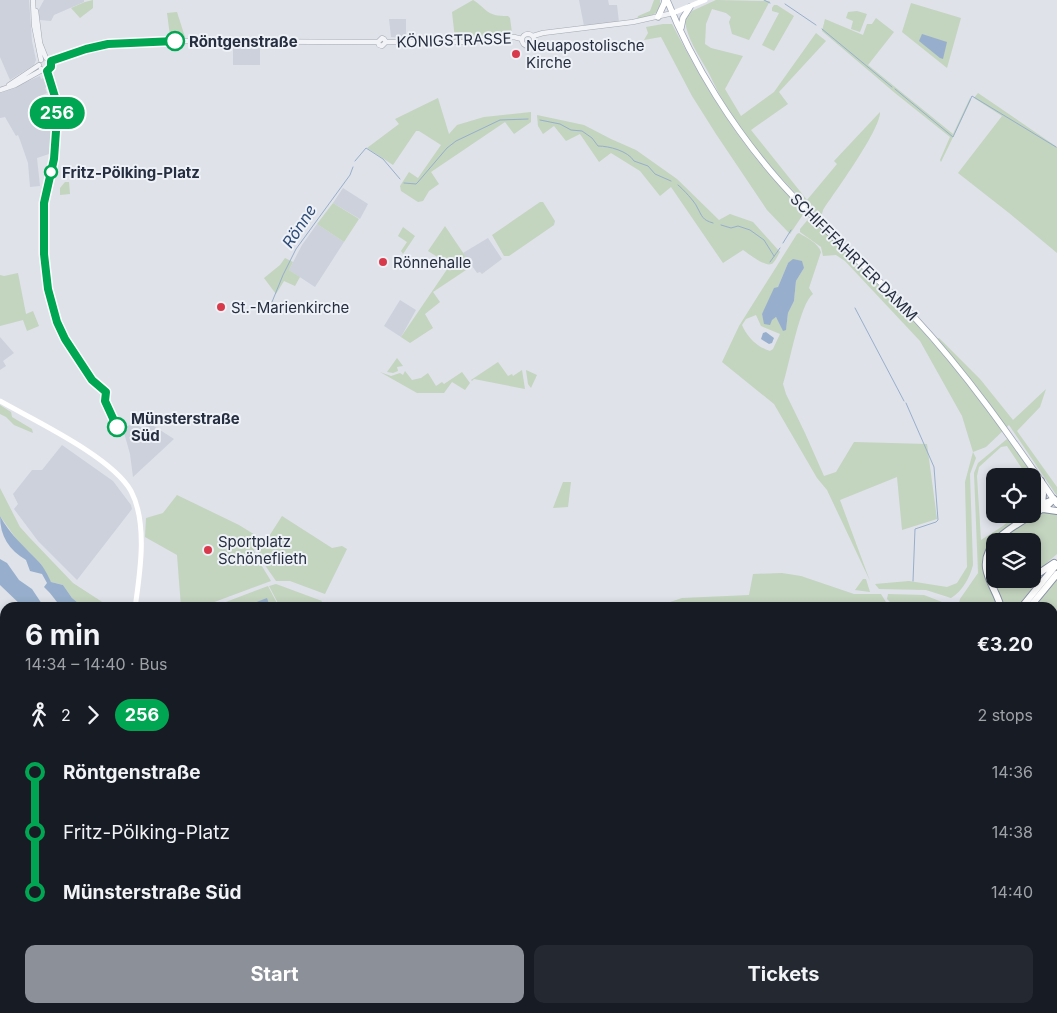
<!DOCTYPE html>
<meta charset="utf-8">
<style>
:root{--surface:#171b24;--page:#242831;--text:#f1f3f6;--muted:#9ea1a6;--accent:#8c9099}
body{margin:0;font-family:Inter,sans-serif;background:var(--page);color:var(--text);height:100vh;display:flex;flex-direction:column;font-size:19px;white-space:nowrap}
*{box-sizing:border-box;margin:0}
p{font-size:16px;color:var(--muted)}
.icon{flex:none;width:28px;height:28px;fill:none;stroke:currentColor;stroke-width:2;stroke-linecap:round;stroke-linejoin:round}
.map{position:relative;flex:1;overflow:hidden}
.drawer{position:absolute;left:0px;top:602px;width:1058px;height:411px;display:flex;flex-direction:column;background:var(--surface);border-radius:15px 15px 0 0;box-shadow:0 2px 8px #0003}
.drawer>*{flex:none}
.badge{padding:0 10px;border-radius:16px;font-size:18px;line-height:32px}
.fabs{position:absolute;left:986px;top:468px;display:grid;gap:10px}
.fabs a{display:grid;place-items:center;width:55px;height:55px;border-radius:10px;background:var(--surface);box-shadow:0 2px 8px #0003;font-size:25px}
.map>.badge{position:absolute;translate:-50% -50%;box-shadow:0 0 0 2px #fff}
.legs{display:flex;align-items:center;gap:8px;height:55px;padding:0 25px;font-size:16px}
.legs p{margin-inline-start:auto}
.summary{display:flex;align-items:center;justify-content:space-between;height:85px;padding:0 25px}
h1{font-size:28px;font-weight:700;line-height:38px}
.action{display:flex;gap:10px;margin-top:auto;padding:10px 25px}
.action a{flex:1;height:58px;border-radius:10px;background:var(--accent);color:#fff;font-size:20px;font-weight:700;line-height:58px;text-align:center}
.action a+a{background:var(--page);color:var(--text)}
ul{padding:0 25px;list-style:none}
li{display:flex;align-items:center;gap:18px;height:60px;font-size:19px}
li i{display:grid;place-items:center;width:8px;height:100%;margin:0 6px;background:currentColor}
li i::after{content:'';width:12px;height:12px;margin:-6px;border:4px solid;border-radius:50%;background:var(--surface)}
li p{margin-inline-start:auto}
li:first-child i{background:linear-gradient(#0000 50%,currentColor 0)}
li:last-child i{background:linear-gradient(currentColor 50%,#0000 0)}
.map>svg:first-child{display:block}
.built{fill:#ccd1db}
.green{fill:#c3d4bf;fill-rule:evenodd}
.water{fill:#97afcc}
.lines{fill:none;stroke-linecap:round;stroke-linejoin:round}
.stream{stroke:#97afcc;stroke-width:1}
.tertiary-casing{stroke:#a4a9b3;stroke-width:5.5}
.primary-casing{stroke:#9da6b6;stroke-width:7}
.motorway-casing{stroke:#858fa1;stroke-width:8}
.tertiary{stroke:#f2f3f7;stroke-width:4.5}
.secondary{stroke:#fff;stroke-width:5}
.primary{stroke:#fff;stroke-width:5.5}
.motorway{stroke:#fff;stroke-width:6}
.line-1-casing{stroke:#fff;stroke-width:11}
.line-1{stroke:#00a651;stroke-width:8}
.stop-1-dot{fill:#fff;stroke:#00a651;stroke-width:2.5}
.poi-dot{fill:#d83a4c;stroke:#eef1f6;stroke-width:2}
.labels{text-anchor:middle;dominant-baseline:central;stroke-width:4;stroke-linejoin:round;paint-order:stroke}
.street-label{font-size:15px;fill:#262f41;stroke:#eef1f6}
.stop-label{font-size:15px;font-weight:bold;fill:#262f41;stroke:#eef1f6;text-anchor:start}
.poi-label{font-size:15px;fill:#262f41;stroke:#eef1f6;text-anchor:start}
.water-label{font-size:16px;font-style:italic;fill:#2e4c78;stroke:#eef1f6}
</style>
<div class="map">
<svg width="1057" height="1013" viewBox="0 0 1057 1013">
<rect width="100%" height="100%" fill="#dfe2e9"/>
<path class="built" d="M0 0H29L32 41 36 60 34 65 10 80 0 57Z
M44 0H84V2L54 15 51 21 40 20 38 11Z
M579 0H608L609 5H617L619 22 584 26Z
M389 19H406V38L391 37Z
M233 45H258V47L260 48V65H233Z
M40 76 41 79 43 78 47 87 45 88 47 93 40 96 43 104 49 102 52 110 36 117 41 129 53 124 52 153 37 158 40 186 30 187 28 163 20 140 18 135 16 136 5 117 0 118V93Z
M343 188 368 204 360 219 333 203Z
M317 224 344 242 315 287 289 270 302 245Z
M488 238 502 259 482 274 480 272 477 273 463 253Z
M400 300 416 310 401 337 384 326Z
M0 337 14 353 3 361 6 366 0 370Z
M134 422 143 429 149 423 174 439 133 477 130 454 123 429Z
M62 445 113 481 131 505 132 509 77 580 38 541 14 509 18 504 13 494 32 470H42Z"/>
<path class="green" d="M93 0V8L80 18 71 8 85 2Z
M473 0C489 10 485 16 508 16L510 18 512 33 455 39 452 12Z
M654 0H660C661 15 649 17 637 19L638 16 650 11Z
M716 0 770 1 749 40 732 34 729 22 731 17 726 13 712 9 706 24 705 44 711 48 743 56 725 89 741 116 774 92 816 33 826 41 779 92 788 104 751 130 807 200 837 164 834 161 880 112C881 129 835 192 823 210L822 214 819 216C781 181 745 139 719 94 715 86 711 77 707 70 698 54 687 38 685 21L692 11Z
M911 3 961 18 947 68 902 32Z
M774 5H777L794 16 774 51 762 45 779 13 772 11V8Z
M857 11 867 14 860 32 851 29 853 21 846 18 848 12Z
M177 12 185 37 170 36 167 13Z
M876 18 894 32 868 65 953 134 970 98 971 100 941 162 940 160 950 137 895 93 822 31 825 19 863 35 867 24H872Z
M663 24H672C695 68 720 112 751 152 767 173 787 192 804 213L790 234 767 210 716 134 692 96 661 37 644 40 648 33 646 27Z
M978 93 1057 147V253L1009 213 958 173 1002 116 974 98Z
M438 98 449 134 457 125 484 117 531 112V122L514 134 505 122 431 172 439 184 429 191 423 201 418 202 401 191 400 186 409 172 418 178 441 145 419 131H416L393 165 367 148 399 124 395 119Z
M537 115 584 125 611 139 636 150 677 179 719 220 730 214 753 222 780 252C778 255 776 260 773 263 767 269 749 254 743 250L723 263 671 187 660 196 640 171 611 153 599 162 580 134 566 141 554 126 543 134 538 126Z
M65 182H69L70 194 60 195V188Z
M540 202H543L555 221 554 225 509 256H504L492 235Z
M333 203 359 219 344 242 317 224Z
M810 217 913 320 932 342 939 338 980 379 1013 420 1046 389 1040 407 1017 431 1057 487V496L1009 425 986 447 973 452 976 458 970 474 973 565C970 577 962 592 951 598L926 590 879 589 875 584 909 581 947 587 957 583 967 567 965 482 973 452 962 416 920 341 845 261 836 255 823 256 821 247 800 232V229Z
M445 226 472 266 433 292 440 302 425 314 433 328 410 343 401 337 450 265 428 251Z
M403 227 415 236 403 254 401 251 407 242 398 236Z
M799 233C807 238 818 243 821 252L809 288 813 294C800 303 789 366 783 384L786 394 805 433 824 476 836 472 854 442 927 444 937 519 902 530 897 477 840 500 870 581 827 490 817 478 774 404 722 362 739 326 797 234ZM788 263 804 268 796 281 794 301 788 313 786 329 783 330 776 317 765 324 762 314 778 287ZM756 315 761 326 780 334 773 349 770 351C757 347 747 337 742 325L746 319Z
M285 258 293 262 289 270 300 277 295 286 284 281 276 294 264 278 280 265Z
M18 273 26 314 33 311 39 326 27 331 23 320 0 326V275L4 276Z
M397 358 403 366 397 367 398 371 393 373 387 372Z
M498 362 508 376 512 374 513 376 522 370 525 389 474 379 472 381 471 380Z
M526 370 537 375 531 388 528 384Z
M405 371 412 380 421 378 428 373 436 386 442 382 444 384 462 372 470 383 465 390 452 382 444 393H417L380 372 391 376 400 373 403 375Z
M0 405 11 412 12 417 32 429 33 433 14 425 6 417 0 414Z
M1007 439C1020 456 1042 479 1040 502L1033 509 1032 476H1027L1007 446 1001 447 979 467 977 476 981 540 1003 526 1016 514H1027C1007 529 977 545 984 574 987 585 993 597 998 607H962L959 603 960 599 978 573 974 473 978 463Z
M563 482H571L568 507 553 508Z
M0 488 20 527 29 537 73 583 110 607H83L72 598 63 585 51 582 43 570 41 564 17 540 0 516Z
M177 495 239 525 260 538 254 549 257 563H260L271 581 201 607H181L177 555 145 537 146 518 163 513Z
M1047 511 1057 513V554L1033 575 1032 541H1001C1012 531 1032 514 1047 511Z
M282 516 332 548 342 546 347 549 325 594 290 581H276L262 561 259 552Z
M990 551 995 579H1001L1016 584 1049 567 1017 607H1002L988 568Z
M782 573 801 576 854 594H881L889 607 679 608 667 603 682 598 749 595 753 574Z
M863 579H866L870 592 855 590Z
M1057 580V621L1053 619 1052 608 1035 607Z
M276 584 322 601 319 607H280L269 586Z
M268 586 279 607 219 608 218 605Z
M888 594 924 595 955 607 894 606 887 599Z
M5 677V701L0 700V679H4Z
M1052 683 1057 686V711L1053 706Z
M1053 791H1057V978L1052 976Z
M1053 982 1057 985V1013H898L900 1009H1052Z
M134 1009H369L375 1013H125Z
M386 1009H498L496 1013H392Z
M650 1009H731L729 1013H654Z"/>
<path class="water" d="M922 34 947 42 943 59 940 58 919 41Z
M793 259 802 261 804 268 796 281 794 301 788 313 786 330 783 331 776 317 772 320 770 325 764 324 762 314 774 288 778 287 788 263Z
M766 332 774 338 772 343 769 344 761 339 763 333Z
M0 516C10 535 25 547 39 562 44 567 48 576 51 582L63 585 72 598 83 607C52 608 64 606 44 587L47 583 42 574 30 571 26 560C9 550 0 536 0 516Z
M0 559 7 563 19 580 32 589 42 604 47 607H23L0 585Z
M267 598 270 607H243Z"/>
<g class="lines">
<path class="stream" d="M764 0 770 3
M785 4 816 25
M822 29 892 87
M895 89 953 137 972 96 1056 147
M540 120 560 124 571 130 582 131 592 138 598 146C609 146 628 151 634 161L648 166 655 174 671 181
M355 161 366 148 383 159 400 179
M404 183 416 184 418 182 447 148 456 141 500 120 528 119
M678 185C683 189 695 202 697 207 702 216 702 220 713 223
M721 225 731 228 738 226 750 230 764 240 774 256
M783 243 791 230
M770 262 780 248
M272 302 283 275 296 249 350 175 353 167
M855 308 904 401
M906 403 934 467 938 520 936 522 915 529 913 581"/>
<defs>
<path id="tertiary" d="M33 0 34 25 41 60
M36 11 40 43 46 58
M522 40a6 6 0 1 1 12 0a6 6 0 1 1-12 0Z
M533 36 543 33 633 22 673 13
M386 42 384 39 382 38 378 42 379 45 382 46 386 42H461L514 37 522 39
M51 61 86 49 124 42 175 41 378 42
M41 69 45 71 49 70 51 67V61
M9 85 39 65
M0 90 15 85 42 70
M375 1009 382 1013"/>
<path id="primary" d="M667 0C693 65 734 130 781 183 823 230 872 271 914 317 968 375 1012 439 1057 504
M658 17 664 4 665 0
M681 28 683 18 690 7"/>
<path id="motorway" d="M1041 481 1043 494 1042 504
M1043 509 1057 511
M1035 512 1042 504 1053 500
M995 546 992 560 995 570
M1032 578 1054 563
M1004 579 1016 583 1032 579
M1001 608C998 594 988 582 986 568 982 537 1027 520 1048 505L1054 499
M1021 608 1057 564
M1029 608 1057 574
M742 1013 745 1009
M749 1013 752 1009"/>
</defs>
<use href="#tertiary" class="tertiary-casing"/>
<use href="#primary" class="primary-casing"/>
<use href="#motorway" class="motorway-casing"/>
<use href="#tertiary" class="tertiary"/>
<path class="secondary" d="M673 13 705 0
M0 401C35 421 112 457 131 491 148 523 140 573 135 608
M56 1013V1009"/>
<use href="#primary" class="primary"/>
<use href="#motorway" class="motorway"/>
</g>
<g class="lines">
<defs>
<path id="line-1" d="M117 427 105 401 106 392 92 380 65 339 57 322 48 289 44 254V203L54 159 57 117 55 97 47 71 51 67V61L86 49 108 44 175 41"/>
</defs>
<use href="#line-1" class="line-1-casing"/>
<use href="#line-1" class="line-1"/>
</g>
<g class="stop-1-dot">
<circle cx="175" cy="41" r="9"/>
<circle cx="51" cy="172" r="6"/>
<circle cx="117" cy="427" r="9"/>
</g>
<g class="poi-dot">
<circle cx="516" cy="54" r="5"/>
<circle cx="383" cy="262" r="5"/>
<circle cx="221" cy="307" r="5"/>
<circle cx="208" cy="550" r="5"/>
</g>
<g class="labels">
<g class="street-label">
<text transform="translate(454 40) rotate(-2)">KÖNIGSTRASSE</text>
<text transform="translate(854 257) rotate(45)">SCHIFFFAHRTER DAMM</text>
</g>
<g class="stop-label">
<text x="189" y="41">Röntgenstraße</text>
<text x="62" y="172">Fritz-Pölking-Platz</text>
<text x="131" y="418">Münsterstraße<tspan x="131" dy="17">Süd</tspan></text>
</g>
<g class="poi-label">
<text x="526" y="45">Neuapostolische<tspan x="526" dy="17">Kirche</tspan></text>
<text x="393" y="262">Rönnehalle</text>
<text x="231" y="307">St.-Marienkirche</text>
<text x="218" y="541">Sportplatz<tspan x="218" dy="17">Schöneflieth</tspan></text>
</g>
<g class="water-label">
<text transform="translate(299 226) rotate(-57)">Rönne</text>
</g>
</g>
</svg>
<div class="fabs">
<a><svg class="icon" aria-label="locate" viewBox="0 0 24 24"><circle cx="12" cy="12" r="6"/><path d="M12 2v4M12 18v4M2 12h4M18 12h4"/></svg></a>
<a><svg class="icon" aria-label="layers" viewBox="0 0 24 24"><path d="M12 4l9 5-9 5-9-5zM3 14l9 5 9-5"/></svg></a>
</div>
<b class="badge" style="left:57px;top:113px;background:#00a651;color:#fff">256</b>
<section class="drawer">
<div class="summary"><div><h1>6 min</h1><p>14:34 – 14:40 · Bus</p></div><b>€3.20</b></div>
<div class="legs"><svg class="icon" aria-label="walk" viewBox="0 0 24 24"><circle cx="13" cy="4" r="2"/><path d="M13 8l-2 6 4 7M11 14l-3 7M7 12l3-4h3l4 4"/></svg>2<svg class="icon" aria-label="forward" viewBox="0 0 24 24"><path d="M9 5l7 7-7 7"/></svg><b class="badge" style="background:#00a651;color:#fff">256</b><p>2 stops</p></div>
<ul>
<li><i style="color:#00a651"></i><b>Röntgenstraße</b><p>14:36</p></li>
<li><i style="color:#00a651"></i><span>Fritz-Pölking-Platz</span><p>14:38</p></li>
<li><i style="color:#00a651"></i><b>Münsterstraße Süd</b><p>14:40</p></li>
</ul>
<div class="action"><a>Start</a><a>Tickets</a></div>
</section>
</div>
